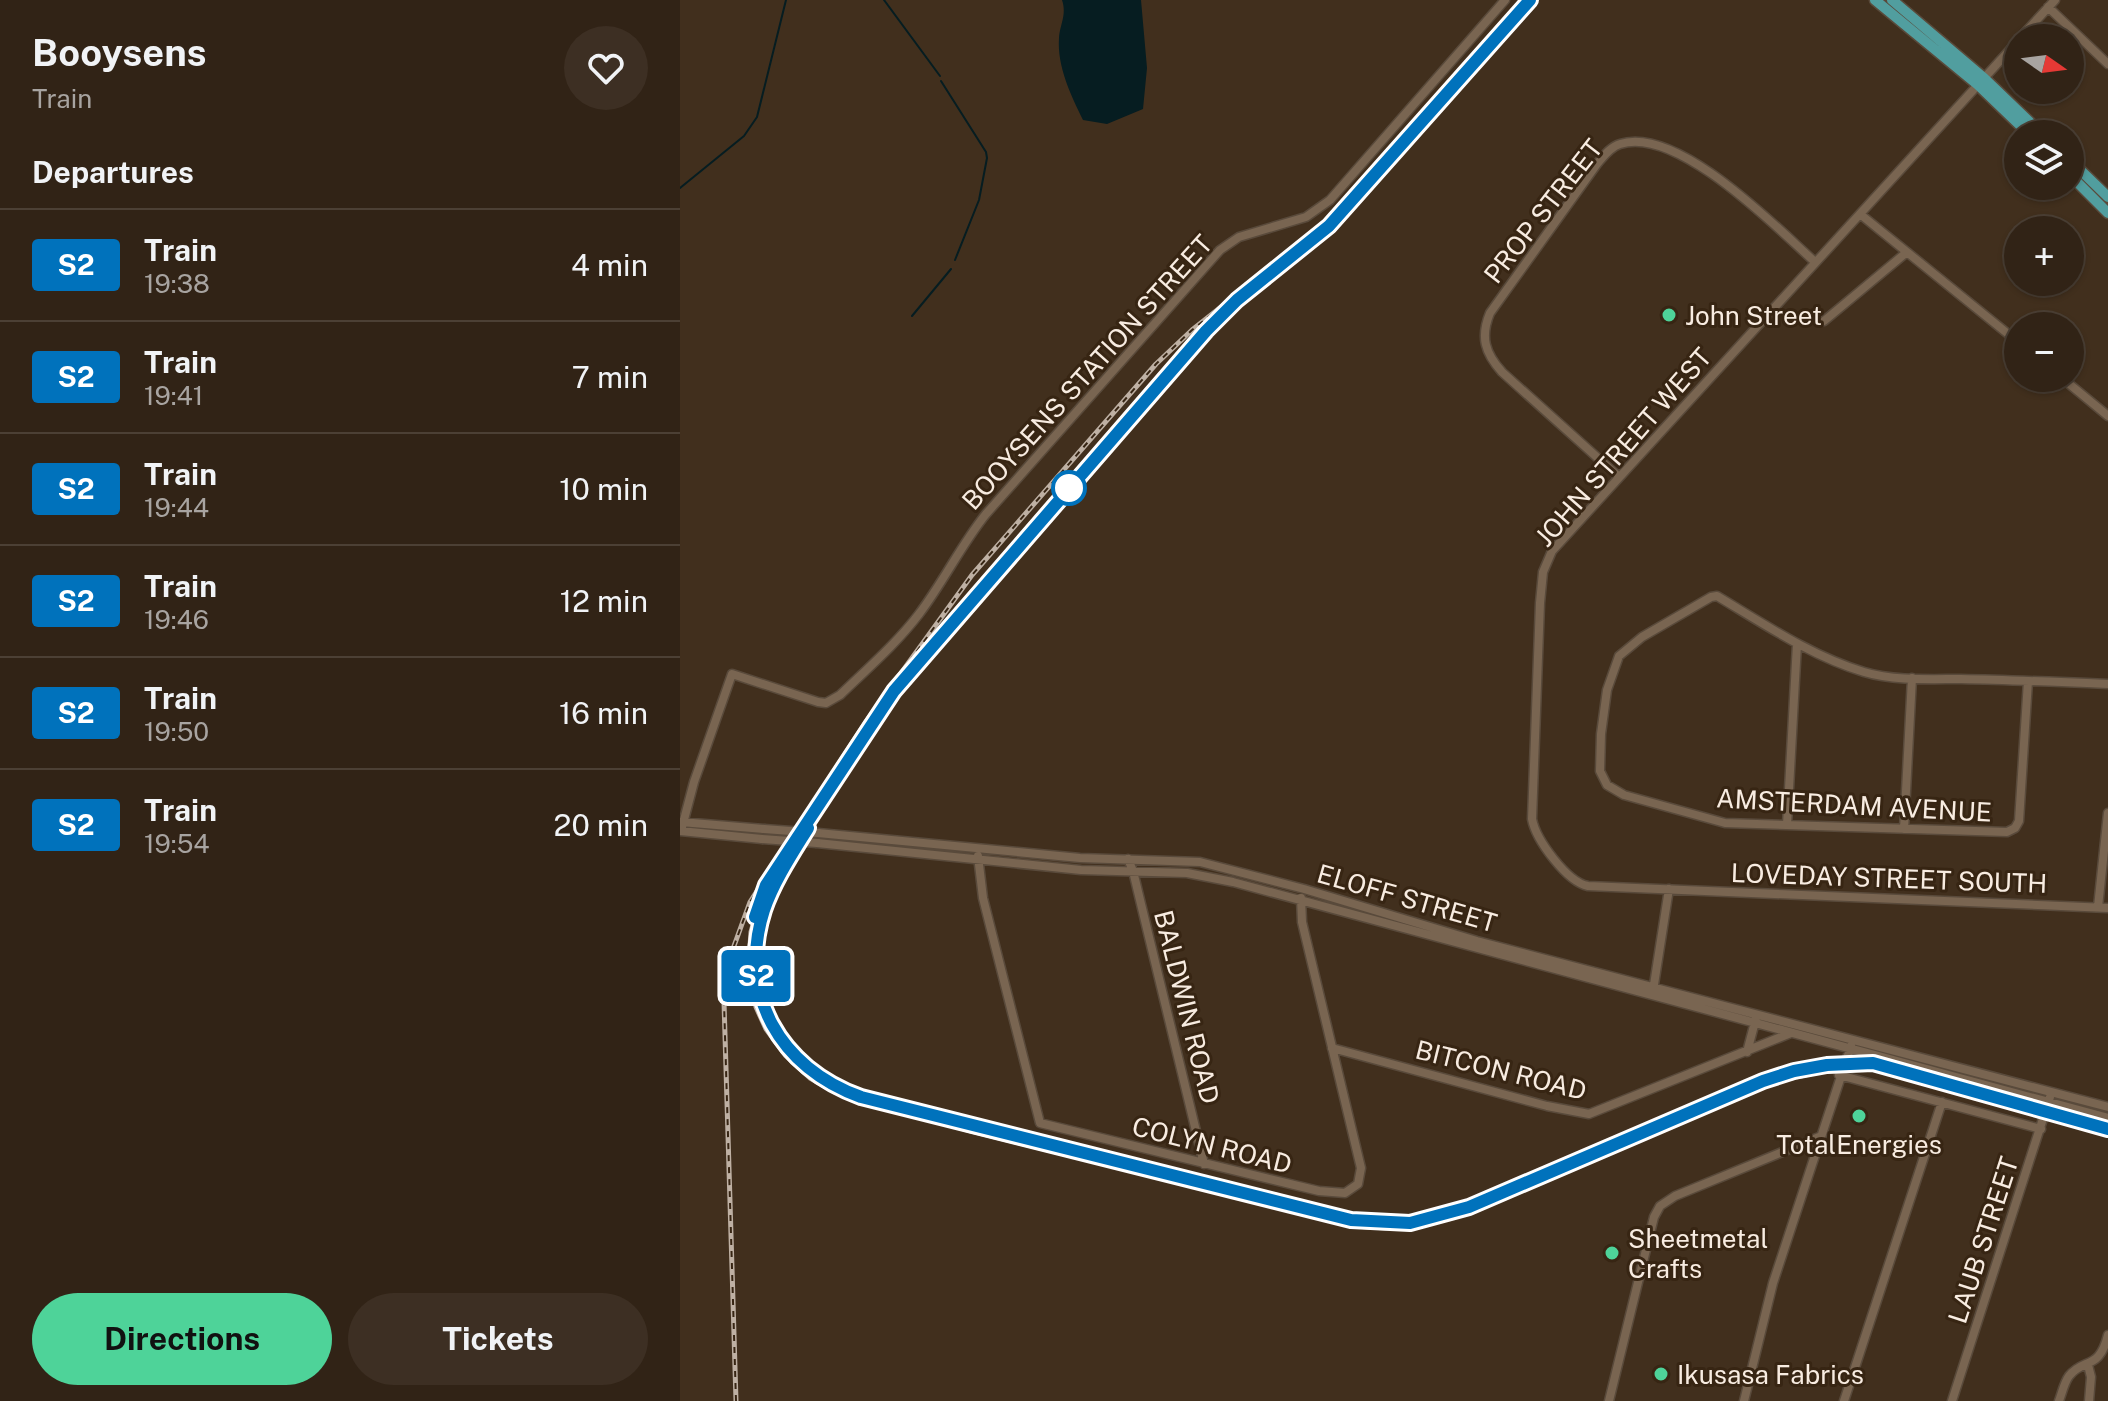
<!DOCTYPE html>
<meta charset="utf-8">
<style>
:root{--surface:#312316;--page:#3d2f23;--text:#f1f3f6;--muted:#a8a4a1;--line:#4c4035;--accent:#4ed399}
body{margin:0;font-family:"Public Sans",sans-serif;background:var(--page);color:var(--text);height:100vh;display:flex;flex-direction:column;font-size:30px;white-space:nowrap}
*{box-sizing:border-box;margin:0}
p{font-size:26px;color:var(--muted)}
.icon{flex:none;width:44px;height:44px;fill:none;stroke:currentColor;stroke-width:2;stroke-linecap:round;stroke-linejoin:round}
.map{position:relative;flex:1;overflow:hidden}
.sheet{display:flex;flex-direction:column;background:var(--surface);width:680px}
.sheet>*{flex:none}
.badge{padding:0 16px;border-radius:6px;font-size:28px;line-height:52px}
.needle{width:52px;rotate:104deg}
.fabs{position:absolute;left:1324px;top:24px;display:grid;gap:16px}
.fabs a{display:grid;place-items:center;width:80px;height:80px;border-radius:50%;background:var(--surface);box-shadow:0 2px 6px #0004,0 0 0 2px var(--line);font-size:40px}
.map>.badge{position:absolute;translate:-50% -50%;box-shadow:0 0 0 4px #fff}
h2{padding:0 32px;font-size:30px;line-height:72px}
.round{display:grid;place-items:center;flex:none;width:84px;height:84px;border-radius:42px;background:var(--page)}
.headline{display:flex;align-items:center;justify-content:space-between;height:136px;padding:0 32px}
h1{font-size:38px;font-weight:700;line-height:60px}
.button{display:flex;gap:16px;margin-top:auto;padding:16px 32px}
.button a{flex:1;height:92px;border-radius:48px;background:var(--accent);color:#111;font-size:32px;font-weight:700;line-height:92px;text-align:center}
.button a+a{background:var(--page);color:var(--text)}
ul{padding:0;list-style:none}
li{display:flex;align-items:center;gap:24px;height:112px;padding:0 32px;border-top:2px solid var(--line)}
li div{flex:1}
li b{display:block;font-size:30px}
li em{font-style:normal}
li .badge{min-width:88px;font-weight:700;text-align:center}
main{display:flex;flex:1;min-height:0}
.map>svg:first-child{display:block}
.water{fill:#061d21}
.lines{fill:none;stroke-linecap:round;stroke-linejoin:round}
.stream{stroke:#061d21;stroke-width:2}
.minor-casing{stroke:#594a3b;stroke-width:11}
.major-casing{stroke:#594a3b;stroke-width:13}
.minor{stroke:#796551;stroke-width:8}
.major{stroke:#519e9f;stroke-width:10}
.rail-casing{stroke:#beb0a3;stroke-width:5}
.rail{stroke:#372513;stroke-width:2;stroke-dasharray:6;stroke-linecap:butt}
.minor-bridge-casing{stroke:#594a3b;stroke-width:11;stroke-linecap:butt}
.minor-bridge{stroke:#796551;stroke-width:8}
.line-casing{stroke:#fff;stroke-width:18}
.line{stroke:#0072bc;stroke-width:12}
.poi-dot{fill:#4ed399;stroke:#372513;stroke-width:3}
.stop-dot{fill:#fff;stroke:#0072bc;stroke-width:4}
.labels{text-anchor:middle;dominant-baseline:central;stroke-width:6;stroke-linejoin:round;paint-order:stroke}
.street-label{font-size:26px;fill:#f8ece1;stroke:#372513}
.poi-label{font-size:26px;fill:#f8ece1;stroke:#372513;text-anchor:start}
</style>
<main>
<section class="sheet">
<div class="headline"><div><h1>Booysens</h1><p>Train</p></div><a class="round"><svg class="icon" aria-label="heart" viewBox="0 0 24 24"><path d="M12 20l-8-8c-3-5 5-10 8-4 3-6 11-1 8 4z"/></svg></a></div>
<h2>Departures</h2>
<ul>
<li><span class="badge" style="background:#0072bc;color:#fff">S2</span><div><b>Train</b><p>19:38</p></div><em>4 min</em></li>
<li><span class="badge" style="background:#0072bc;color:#fff">S2</span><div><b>Train</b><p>19:41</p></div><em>7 min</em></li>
<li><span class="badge" style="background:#0072bc;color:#fff">S2</span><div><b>Train</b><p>19:44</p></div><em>10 min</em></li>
<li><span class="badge" style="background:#0072bc;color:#fff">S2</span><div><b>Train</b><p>19:46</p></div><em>12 min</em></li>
<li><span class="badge" style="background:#0072bc;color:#fff">S2</span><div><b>Train</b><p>19:50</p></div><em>16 min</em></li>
<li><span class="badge" style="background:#0072bc;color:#fff">S2</span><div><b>Train</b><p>19:54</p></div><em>20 min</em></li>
</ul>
<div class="button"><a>Directions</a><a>Tickets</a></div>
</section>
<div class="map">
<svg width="1428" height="1401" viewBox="0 0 1428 1401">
<rect width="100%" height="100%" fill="#412f1d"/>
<path class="water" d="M382 0H461L467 68 463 109 427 124 403 120C391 95 377 67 379 38 380 24 387 15 382 0Z"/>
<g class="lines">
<path class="stream" d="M204 0 260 76
M261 81 306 152 307 158 299 200 275 260
M0 188 64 136 77 117 106 0
M232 316 271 269"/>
<defs>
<path id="minor" d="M1368 7 1428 64
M1340 38 1375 0
M1338 41 872 551 863 572 860 603 852 819C856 840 887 882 908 886L1428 908
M1180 214 1338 342
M1144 321 1227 252
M1382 378 1428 416
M939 477 822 372C805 353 800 337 810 313L917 164C923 157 930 147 940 144 997 125 1096 227 1135 262
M1348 681 1339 821 1335 828 1327 832 1045 823 944 795 927 785 920 771 921 734 927 690 939 656 962 637 1031 597 1037 596C1084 624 1131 656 1184 672 1214 681 1250 679 1281 679 1330 680 1379 682 1428 684
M1 822 84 829
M1107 825 1117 644
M1224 829 1232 678
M0 831 82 839
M1 831 14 782 52 674 138 702 146 703 160 695C187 669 217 643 239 614 264 581 281 545 306 514L540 250 559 237 626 217 650 200 825 0
M138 833 400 858 520 862 624 889 797 941 1428 1107
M137 843 401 870 507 873 553 882 1428 1118
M298 856 303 898 360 1123 639 1191 665 1193 678 1184 681 1168 622 922 621 898
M448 859 453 871 524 1164
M1418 907 1428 813
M973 991 989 889
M652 1048 867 1106 909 1114 1111 1033
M1067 1052 1076 1018
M1159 1075 1361 1129
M1408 1365 1411 1377 1409 1401
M929 1401 974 1217 980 1206 995 1196 1139 1137
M1064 1401 1093 1283 1171 1046
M1164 1401 1262 1102
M1272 1401 1370 1097
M1379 1401C1382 1393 1384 1383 1389 1376 1404 1357 1419 1371 1428 1335"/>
<path id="major" d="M1195 0 1298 85 1349 134
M1212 0 1304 78 1362 134
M1390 160 1428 197
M1390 175 1428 213"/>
</defs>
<use href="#minor" class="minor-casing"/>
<use href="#major" class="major-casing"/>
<use href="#minor" class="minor"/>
<use href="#major" class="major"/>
<defs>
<path id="rail" d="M261 635 532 325
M230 678 271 629
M80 900 71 932 69 960 76 1007 86 1029 106 1056 130 1078 155 1092 291 1131 677 1226C718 1231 752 1225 790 1212L1089 1083 1148 1070
M82 916 95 885 106 866
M56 1401 44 1002 50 957 70 902 185 723 292 575 476 364 512 330 647 223 844 0"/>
</defs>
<use href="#rail" class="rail-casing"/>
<use href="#rail" class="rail"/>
<defs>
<path id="minor-bridge" d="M84 829 138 833
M82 839 137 843"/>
</defs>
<use href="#minor-bridge" class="minor-bridge-casing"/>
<use href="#minor-bridge" class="minor-bridge"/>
</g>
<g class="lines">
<defs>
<path id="line" d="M850 0 649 226 557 300 526 331 214 691 86 885 75 917 96 877 128 828C112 854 94 881 84 910 57 994 100 1068 181 1097L671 1220 730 1223 789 1207 1083 1081 1114 1071 1147 1065 1193 1063 1428 1129"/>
</defs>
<use href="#line" class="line-casing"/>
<use href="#line" class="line"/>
</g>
<g class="poi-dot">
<circle cx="989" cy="315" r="8"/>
<circle cx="1179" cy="1116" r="8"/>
<circle cx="932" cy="1253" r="8"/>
<circle cx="981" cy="1374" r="8"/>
</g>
<circle class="stop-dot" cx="389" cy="488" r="16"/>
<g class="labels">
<g class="street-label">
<text transform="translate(863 211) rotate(-52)">PROP STREET</text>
<text transform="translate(407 372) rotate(-48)">BOOYSENS STATION STREET</text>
<text transform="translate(943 447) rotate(-49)">JOHN STREET WEST</text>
<text transform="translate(1174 805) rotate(3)">AMSTERDAM AVENUE</text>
<text transform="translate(1209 878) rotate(2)">LOVEDAY STREET SOUTH</text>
<text transform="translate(727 898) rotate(16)">ELOFF STREET</text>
<text transform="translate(507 1007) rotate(76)">BALDWIN ROAD</text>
<text transform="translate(821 1070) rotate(14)">BITCON ROAD</text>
<text transform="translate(532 1145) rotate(14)">COLYN ROAD</text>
<text transform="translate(1303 1240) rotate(-72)">LAUB STREET</text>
</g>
<g class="poi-label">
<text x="1005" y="315">John Street</text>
<text x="1179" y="1144" text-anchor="middle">TotalEnergies</text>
<text x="948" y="1238">Sheetmetal<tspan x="948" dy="30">Crafts</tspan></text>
<text x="997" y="1374">Ikusasa Fabrics</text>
</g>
</g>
</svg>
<div class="fabs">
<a><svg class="needle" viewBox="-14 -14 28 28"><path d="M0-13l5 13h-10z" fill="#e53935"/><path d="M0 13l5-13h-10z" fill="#a8a4a1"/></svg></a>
<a><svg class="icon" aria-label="layers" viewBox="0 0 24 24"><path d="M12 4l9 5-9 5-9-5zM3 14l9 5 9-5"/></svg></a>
<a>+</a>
<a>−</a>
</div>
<b class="badge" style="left:76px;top:976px;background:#0072bc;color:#fff">S2</b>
</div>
</main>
